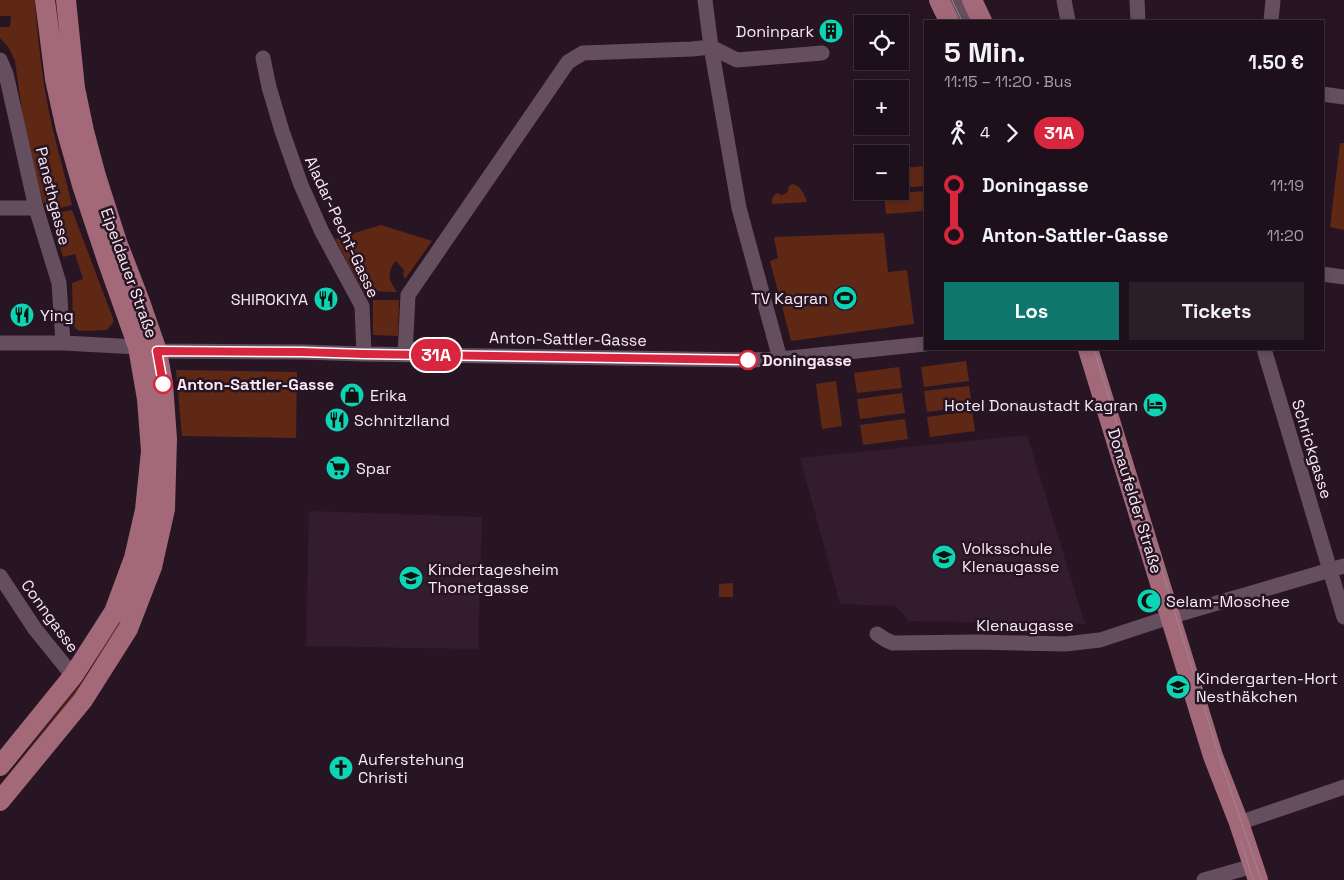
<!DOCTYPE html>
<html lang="de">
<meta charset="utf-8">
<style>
:root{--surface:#1e101a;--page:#2b1e27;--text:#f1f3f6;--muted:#a19da2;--line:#3c3039;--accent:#0f766e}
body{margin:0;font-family:"Space Grotesk",sans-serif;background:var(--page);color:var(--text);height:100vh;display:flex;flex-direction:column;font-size:19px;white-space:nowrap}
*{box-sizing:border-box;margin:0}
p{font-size:16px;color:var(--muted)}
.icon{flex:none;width:28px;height:28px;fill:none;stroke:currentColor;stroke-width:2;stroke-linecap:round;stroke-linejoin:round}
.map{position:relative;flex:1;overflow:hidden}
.panel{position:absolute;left:924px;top:20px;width:400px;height:330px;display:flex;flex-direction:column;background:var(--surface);border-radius:0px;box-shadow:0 2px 8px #0003,0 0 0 1px var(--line)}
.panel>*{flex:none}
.badge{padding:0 10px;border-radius:16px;font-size:18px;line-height:32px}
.controls{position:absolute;left:854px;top:15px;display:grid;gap:10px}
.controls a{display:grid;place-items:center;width:55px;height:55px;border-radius:0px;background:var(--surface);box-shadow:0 2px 8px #0003,0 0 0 1px var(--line);font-size:25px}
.map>.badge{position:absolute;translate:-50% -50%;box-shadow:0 0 0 2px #fff}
.legs{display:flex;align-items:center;gap:8px;height:55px;padding:0 20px;font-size:16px}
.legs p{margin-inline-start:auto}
.overview{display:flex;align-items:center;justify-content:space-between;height:85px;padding:0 20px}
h1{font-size:28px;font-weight:700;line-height:38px}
.primary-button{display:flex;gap:10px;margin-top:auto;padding:10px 20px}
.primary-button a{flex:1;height:58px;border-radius:0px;background:var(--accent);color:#fff;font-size:20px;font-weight:700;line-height:58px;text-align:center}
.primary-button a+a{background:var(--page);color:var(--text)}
ul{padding:0 20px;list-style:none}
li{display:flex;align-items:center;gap:18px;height:50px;font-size:19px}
li i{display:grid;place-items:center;width:8px;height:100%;margin:0 6px;background:currentColor}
li i::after{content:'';width:12px;height:12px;margin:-6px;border:4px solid;border-radius:50%;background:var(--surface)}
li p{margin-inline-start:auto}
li:first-child i{background:linear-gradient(#0000 50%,currentColor 0)}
li:last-child i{background:linear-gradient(currentColor 50%,#0000 0)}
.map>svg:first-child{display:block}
.built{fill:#341c2f}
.green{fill:#5f2815}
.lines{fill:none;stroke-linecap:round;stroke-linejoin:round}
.minor{stroke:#654f5f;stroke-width:15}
.major{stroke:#a36979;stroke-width:20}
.tram{stroke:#988793;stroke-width:1}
.line-1-casing{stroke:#fff;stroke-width:11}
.line-1{stroke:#d7263d;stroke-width:8}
.stop-1-dot{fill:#fff;stroke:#d7263d;stroke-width:2.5}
.labels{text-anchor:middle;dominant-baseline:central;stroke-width:5;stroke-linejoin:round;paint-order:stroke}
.poi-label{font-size:16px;fill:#f8eaf4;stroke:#281523;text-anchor:start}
.street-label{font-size:16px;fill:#f8eaf4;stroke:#281523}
.stop-label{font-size:16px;font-weight:bold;fill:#f8eaf4;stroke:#281523;text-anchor:start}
</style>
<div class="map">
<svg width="1344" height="880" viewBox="0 0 1344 880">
<rect width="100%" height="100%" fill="#281523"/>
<path class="built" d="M1027 435 1085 624 909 621 896 606 840 604 800 458Z
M309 511 482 517 478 649 306 646Z"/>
<path class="green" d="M0 0H35C38 44 43 87 53 130 59 155 66 180 72 205L46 212 38 184 23 118 15 61 9 48 0 38V27H10L11 16H0Z
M1340 143H1344V230L1330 227Z
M925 166V186L900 188V168Z
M792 184C801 185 804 194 807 202L772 204C772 199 772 195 778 193L781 195 785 194 788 191 789 186Z
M925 191V211L886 214 884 194Z
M72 210 114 321 107 330 79 331 76 329 73 324 72 283 83 279 75 254 63 257 50 214Z
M381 225 432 241 405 279 403 274 404 270 396 261C386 272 389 281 397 292L363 291 335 239Z
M884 233 888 272 907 270 914 324 791 341 770 261 778 258 774 237Z
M373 300H399L398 336 373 335Z
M966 361 969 381 924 387 921 367Z
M899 367 902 388 857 393 854 373Z
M176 370 297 372 296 438 182 436Z
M155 378C169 483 153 576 96 666 82 688 64 708 48 729 32 748 16 769 0 788V785L82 682C145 586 168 493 152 379Z
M836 381 842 426 822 429 816 384Z
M969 386 972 406 927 412 924 391Z
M902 393 905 413 860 419 857 399Z
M972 411 975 431 930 437 927 417Z
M905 419 908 439 863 445 860 425Z
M733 583V597H719V584Z"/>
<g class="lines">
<path class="minor" d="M705 0 711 47 739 208 780 359
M955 0 966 21
M1064 0 1068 21
M1137 0 1138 21
M1271 21 1273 0
M711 47 737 60 822 53
M263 58 269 87 282 131 301 185 322 232 362 306 364 354
M0 60 6 74 36 208 59 283 63 343
M1322 94 1344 97
M0 208H36
M1322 274 1344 277
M0 343H63L138 347 157 351 302 352 364 354 748 360 780 359 925 344
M1264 349 1344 617
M405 355 408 295 568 62 583 53 692 49 711 47
M0 576 35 629 73 676
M877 634 886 640 893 643 978 642 1065 644 1100 640 1176 615 1344 566
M1239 823 1344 787
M1204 880 1253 866"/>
<path class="major" d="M939 0 949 21
M972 0 982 21
M1088 349 1213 756 1239 823 1258 880
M0 766 73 676 114 612 134 558 145 510 151 451 147 399 138 347 107 260 82 185 66 129 55 79 45 0
M0 801 83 700 128 629 152 567 165 509 167 439 163 384 157 351 139 299 117 242 96 176 84 131 75 88 66 0"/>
<path class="tram" d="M952 0 962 21
M1094 349 1219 756 1261 880
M1241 841 1253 880"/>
</g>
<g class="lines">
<defs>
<path id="line-1" d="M163 384 157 351 302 352 364 354 748 360"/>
</defs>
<use href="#line-1" class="line-1-casing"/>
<use href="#line-1" class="line-1"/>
</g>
<defs>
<symbol id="building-disc" viewBox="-11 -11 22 22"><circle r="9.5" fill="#0cd5b5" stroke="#281523"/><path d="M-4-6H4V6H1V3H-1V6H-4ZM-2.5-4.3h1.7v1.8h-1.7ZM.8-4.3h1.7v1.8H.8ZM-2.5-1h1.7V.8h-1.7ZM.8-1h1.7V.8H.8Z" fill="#111"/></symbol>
<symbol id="stadium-disc" viewBox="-11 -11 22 22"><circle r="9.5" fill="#0cd5b5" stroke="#281523"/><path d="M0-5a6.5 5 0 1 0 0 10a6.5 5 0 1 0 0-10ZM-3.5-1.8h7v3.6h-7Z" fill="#111"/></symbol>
<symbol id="restaurant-disc" viewBox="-11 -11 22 22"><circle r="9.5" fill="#0cd5b5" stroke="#281523"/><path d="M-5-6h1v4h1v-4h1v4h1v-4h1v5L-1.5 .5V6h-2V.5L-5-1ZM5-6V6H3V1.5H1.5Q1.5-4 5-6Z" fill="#111"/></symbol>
<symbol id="shop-disc" viewBox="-11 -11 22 22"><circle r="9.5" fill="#0cd5b5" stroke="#281523"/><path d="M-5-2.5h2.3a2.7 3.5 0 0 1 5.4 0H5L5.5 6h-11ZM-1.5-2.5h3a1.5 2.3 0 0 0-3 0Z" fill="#111"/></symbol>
<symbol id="hotel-disc" viewBox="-11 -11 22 22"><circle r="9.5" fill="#0cd5b5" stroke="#281523"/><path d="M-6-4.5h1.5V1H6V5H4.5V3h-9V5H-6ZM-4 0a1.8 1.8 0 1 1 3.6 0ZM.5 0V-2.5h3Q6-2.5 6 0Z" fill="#111"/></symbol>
<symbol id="supermarket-disc" viewBox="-11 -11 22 22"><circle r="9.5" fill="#0cd5b5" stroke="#281523"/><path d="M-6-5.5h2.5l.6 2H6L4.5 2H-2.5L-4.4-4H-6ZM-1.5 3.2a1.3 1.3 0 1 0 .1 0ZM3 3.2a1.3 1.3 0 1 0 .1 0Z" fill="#111"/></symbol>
<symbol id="school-disc" viewBox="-11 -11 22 22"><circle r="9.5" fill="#0cd5b5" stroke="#281523"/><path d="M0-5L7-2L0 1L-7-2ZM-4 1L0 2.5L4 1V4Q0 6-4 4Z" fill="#111"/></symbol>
<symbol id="mosque-disc" viewBox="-11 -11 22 22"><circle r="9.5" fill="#0cd5b5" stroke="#281523"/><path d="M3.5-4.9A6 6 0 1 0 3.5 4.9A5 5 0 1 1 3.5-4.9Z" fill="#111"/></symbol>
<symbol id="church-disc" viewBox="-11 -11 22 22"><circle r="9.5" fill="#0cd5b5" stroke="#281523"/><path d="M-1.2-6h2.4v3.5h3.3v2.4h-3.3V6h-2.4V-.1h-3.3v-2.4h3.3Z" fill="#111"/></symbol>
</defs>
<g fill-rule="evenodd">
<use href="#building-disc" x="817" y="17" width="28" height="28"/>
<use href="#stadium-disc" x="831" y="284" width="28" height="28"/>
<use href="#restaurant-disc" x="312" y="285" width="28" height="28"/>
<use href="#restaurant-disc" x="8" y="301" width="28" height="28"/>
<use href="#shop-disc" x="338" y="381" width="28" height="28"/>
<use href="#hotel-disc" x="1141" y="391" width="28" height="28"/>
<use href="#restaurant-disc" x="323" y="406" width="28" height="28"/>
<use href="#supermarket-disc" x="324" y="454" width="28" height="28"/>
<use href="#school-disc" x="930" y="543" width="28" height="28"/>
<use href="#school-disc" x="397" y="564" width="28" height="28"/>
<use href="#mosque-disc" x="1135" y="587" width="28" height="28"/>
<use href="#school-disc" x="1164" y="673" width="28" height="28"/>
<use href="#church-disc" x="327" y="754" width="28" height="28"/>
</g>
<g class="stop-1-dot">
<circle cx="748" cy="360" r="9"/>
<circle cx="163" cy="384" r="9"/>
</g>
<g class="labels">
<g class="poi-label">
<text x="814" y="31" text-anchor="end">Doninpark</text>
<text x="828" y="298" text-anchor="end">TV Kagran</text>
<text x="308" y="299" text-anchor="end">SHIROKIYA</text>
<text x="40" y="315">Ying</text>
<text x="370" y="395">Erika</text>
<text x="1138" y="405" text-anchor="end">Hotel Donaustadt Kagran</text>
<text x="354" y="420">Schnitzlland</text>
<text x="356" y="468">Spar</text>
<text x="962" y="548">Volksschule<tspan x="962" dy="18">Klenaugasse</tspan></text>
<text x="428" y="569">Kindertagesheim<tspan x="428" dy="18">Thonetgasse</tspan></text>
<text x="1166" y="601">Selam-Moschee</text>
<text x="1196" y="678">Kindergarten-Hort<tspan x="1196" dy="18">Nesthäkchen</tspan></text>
<text x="358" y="759">Auferstehung<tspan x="358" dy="18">Christi</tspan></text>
</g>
<g class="street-label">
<text transform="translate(53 196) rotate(76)">Panethgasse</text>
<text transform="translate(342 227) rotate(65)">Aladar-Pecht-Gasse</text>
<text transform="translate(129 273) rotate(70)">Eipeldauer Straße</text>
<text transform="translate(568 339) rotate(1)">Anton-Sattler-Gasse</text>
<text transform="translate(1312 449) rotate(73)">Schrickgasse</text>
<text transform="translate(1135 501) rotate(73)">Donaufelder Straße</text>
<text transform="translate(50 616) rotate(54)">Conngasse</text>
<text x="1025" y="625">Klenaugasse</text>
</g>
<g class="stop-label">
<text x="762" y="360">Doningasse</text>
<text x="177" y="384">Anton-Sattler-Gasse</text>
</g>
</g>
</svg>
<div class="controls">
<a><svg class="icon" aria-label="locate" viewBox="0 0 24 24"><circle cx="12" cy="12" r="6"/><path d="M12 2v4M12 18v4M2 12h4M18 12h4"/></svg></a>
<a>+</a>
<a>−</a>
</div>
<b class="badge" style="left:436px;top:355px;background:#d7263d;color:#fff">31A</b>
<section class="panel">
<div class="overview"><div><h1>5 Min.</h1><p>11:15 – 11:20 · Bus</p></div><b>1.50 €</b></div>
<div class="legs"><svg class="icon" aria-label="walk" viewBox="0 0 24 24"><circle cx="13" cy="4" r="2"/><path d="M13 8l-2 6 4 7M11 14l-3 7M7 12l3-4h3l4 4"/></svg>4<svg class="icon" aria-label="forward" viewBox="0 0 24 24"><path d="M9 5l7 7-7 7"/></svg><b class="badge" style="background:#d7263d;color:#fff">31A</b></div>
<ul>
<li><i style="color:#d7263d"></i><b>Doningasse</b><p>11:19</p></li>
<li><i style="color:#d7263d"></i><b>Anton-Sattler-Gasse</b><p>11:20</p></li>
</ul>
<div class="primary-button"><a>Los</a><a>Tickets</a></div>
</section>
</div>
